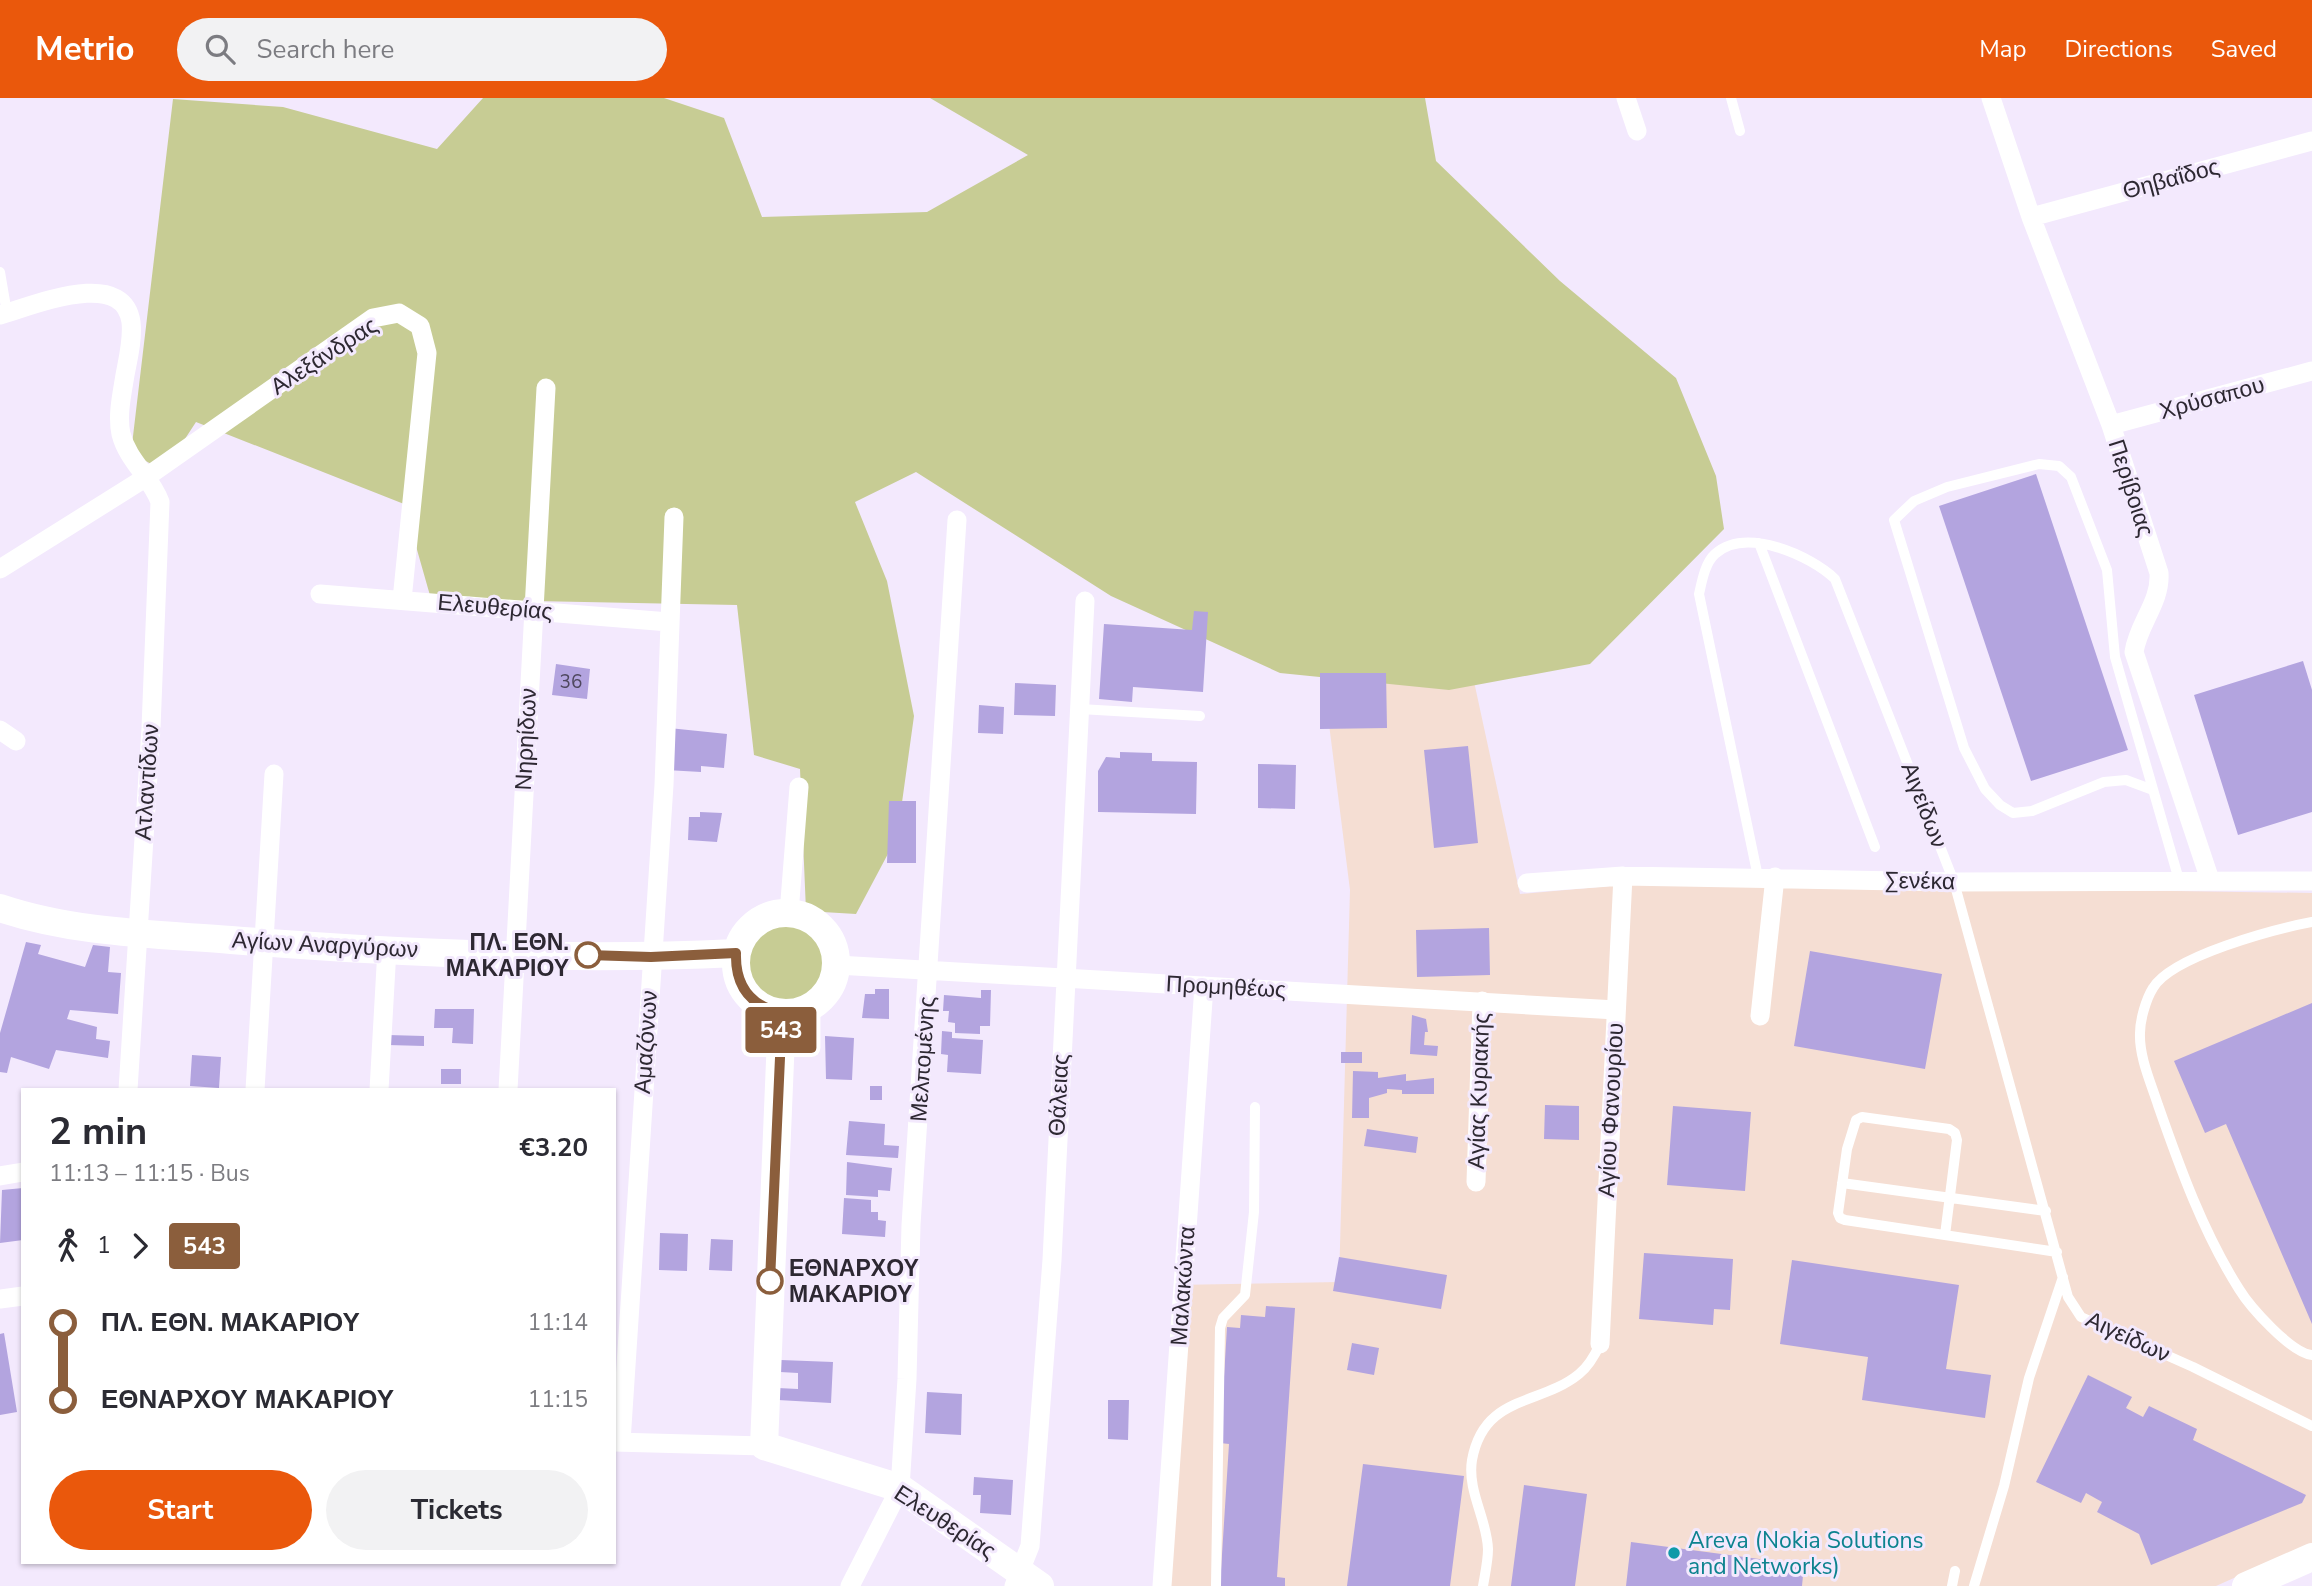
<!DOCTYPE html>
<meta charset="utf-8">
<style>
:root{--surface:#fff;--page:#f2f2f3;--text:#2b2b33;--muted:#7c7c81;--accent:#ea580c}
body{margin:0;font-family:"Nunito Sans",sans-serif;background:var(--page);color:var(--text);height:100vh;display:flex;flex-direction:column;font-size:26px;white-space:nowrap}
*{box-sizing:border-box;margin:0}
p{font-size:23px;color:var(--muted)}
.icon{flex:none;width:38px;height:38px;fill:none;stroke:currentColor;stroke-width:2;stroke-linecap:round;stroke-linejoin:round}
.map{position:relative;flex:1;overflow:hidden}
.panel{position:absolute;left:21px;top:990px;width:595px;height:476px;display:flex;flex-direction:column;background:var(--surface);border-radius:0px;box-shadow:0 2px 5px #0004}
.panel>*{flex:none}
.badge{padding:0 14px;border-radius:5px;font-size:24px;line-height:46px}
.map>.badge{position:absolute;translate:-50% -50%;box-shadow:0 0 0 4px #fff}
.legs{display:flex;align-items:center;gap:10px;height:77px;padding:0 28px;font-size:23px}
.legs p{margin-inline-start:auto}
.headline{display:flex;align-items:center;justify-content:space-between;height:119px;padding:0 28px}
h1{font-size:38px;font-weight:700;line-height:52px}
.button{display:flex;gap:14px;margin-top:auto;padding:14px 28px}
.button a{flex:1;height:80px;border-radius:42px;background:var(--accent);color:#fff;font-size:28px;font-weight:700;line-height:80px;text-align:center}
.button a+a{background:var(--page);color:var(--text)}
ul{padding:0 28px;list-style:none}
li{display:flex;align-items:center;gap:24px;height:77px;font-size:26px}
li i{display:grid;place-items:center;width:10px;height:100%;margin:0 9px;background:currentColor}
li i::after{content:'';width:18px;height:18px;margin:-9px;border:5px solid;border-radius:50%;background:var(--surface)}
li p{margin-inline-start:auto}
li:first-child i{background:linear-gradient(#0000 50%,currentColor 0)}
li:last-child i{background:linear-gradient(currentColor 50%,#0000 0)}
header{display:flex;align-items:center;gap:42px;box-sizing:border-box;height:98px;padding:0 35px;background:var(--accent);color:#fff}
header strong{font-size:33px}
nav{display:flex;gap:38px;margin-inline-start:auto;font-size:24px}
.search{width:490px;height:63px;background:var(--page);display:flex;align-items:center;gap:18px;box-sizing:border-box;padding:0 24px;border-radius:38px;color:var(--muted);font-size:26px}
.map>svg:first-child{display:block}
.industrial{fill:#f5ded3}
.green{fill:#c7cc94}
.building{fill:#b3a4df}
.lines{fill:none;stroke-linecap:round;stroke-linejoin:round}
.lane{stroke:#fff;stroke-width:10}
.street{stroke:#fff;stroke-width:19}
.secondary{stroke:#fff;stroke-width:28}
.line-1-casing{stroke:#fff;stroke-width:16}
.line-1{stroke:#8b5e3c;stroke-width:10}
.stop-1-dot{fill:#fff;stroke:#8b5e3c;stroke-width:3.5}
.culture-dot{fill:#0f9aa8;stroke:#f3e9fd;stroke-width:2.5}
.labels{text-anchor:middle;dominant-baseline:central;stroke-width:6;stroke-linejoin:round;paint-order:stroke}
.number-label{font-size:19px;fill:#4e475d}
.street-label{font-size:23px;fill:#2d2832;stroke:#f3e9fd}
.stop-label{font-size:23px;font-weight:bold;fill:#2d2832;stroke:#f3e9fd;text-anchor:end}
.culture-label{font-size:23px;fill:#0d838f;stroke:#f3e9fd;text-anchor:start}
</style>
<header>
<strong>Metrio</strong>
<div class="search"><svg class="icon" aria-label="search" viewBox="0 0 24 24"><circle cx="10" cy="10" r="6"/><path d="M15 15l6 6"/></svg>Search here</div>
<nav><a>Map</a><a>Directions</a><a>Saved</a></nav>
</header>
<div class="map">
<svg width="2312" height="1488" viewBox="0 0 2312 1488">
<rect width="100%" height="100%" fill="#f3e9fd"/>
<path class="industrial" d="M1320 555 1470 565 1520 796 1643 785 2312 795V1445L2216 1488H1154L1176 1187 1339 1184 1350 792Z"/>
<path class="green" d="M483 0H664L724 20 762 119 927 114 1028 57 930 0H1425L1436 63 1560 183 1676 280 1716 378 1724 431 1590 566 1449 592 1280 575 1111 498 916 374 855 404 887 483 914 618 899 726 890 752 856 816 806 813 800 671 754 657 737 507 431 501 404 406 196 324 164 373 131 355 173 1 283 9 437 51Z
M747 864a39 39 0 1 1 78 0a39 39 0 1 1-78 0Z"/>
<path class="building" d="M2036 376 2128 652 2031 683 1939 408Z
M1194 513 1208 514 1203 594 1133 589 1132 604 1099 601 1104 526 1192 532Z
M2303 563 2312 592V714L2238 737 2194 597Z
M556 566 590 571 587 601 552 597Z
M1320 575H1386L1387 630 1320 631Z
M1015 585 1056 587 1055 618 1014 617Z
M979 607 1004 609 1003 636 978 635Z
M669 630 727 636 724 670 701 668V674L666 672Z
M1468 648 1478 745 1434 750 1424 652Z
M1120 654 1152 655V663L1197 664 1196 716 1098 714V673L1106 659 1120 660Z
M1258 666 1296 667 1295 711 1258 710Z
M889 703H916V765H887Z
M700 714 722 715 717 744 688 742 689 719H700Z
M1489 830 1490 877 1417 879 1416 832Z
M26 844 41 847 38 856 85 869 93 847 110 849 108 874 121 875 118 916 70 912 67 921 97 929 96 941 110 943 108 960 56 952 49 971 11 959 7 975 0 974V935Z
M1810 853 1942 876 1925 971 1794 948Z
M875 891H889V921L862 920 865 896H875Z
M981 892H991L990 928H980V936L955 935V925L948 924 949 913H943L944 897 981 900Z
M2312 905V1226L2226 1026 2205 1035 2174 963Z
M435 911H474L473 946 452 945 453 930H434Z
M1412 917 1426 921 1428 934H1425L1424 947 1438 948 1437 958 1410 956Z
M942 933 952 934V940L983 942 981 976 947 974 948 957 941 956Z
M388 937 424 938V948L388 947Z
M825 938 854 940 852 982 826 981Z
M1341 954H1362V965H1341Z
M192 957 221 959 219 990 190 988Z
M441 971H461V986H441Z
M1353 973 1378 974V980L1406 976V983L1434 980V996H1402V992L1387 991V995L1369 1000V1020H1352Z
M870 988H882V1002H870Z
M1545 1007 1579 1008V1042L1544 1041Z
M1673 1008 1751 1014 1745 1093 1667 1087Z
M849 1023 885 1026 884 1047 899 1048 898 1060 846 1057Z
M1367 1031 1418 1039 1416 1055 1364 1048Z
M847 1064 892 1070 890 1093 878 1092V1099L846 1097Z
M23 1090V1142L0 1145 2 1092Z
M844 1100 871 1102V1114H878V1122L886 1123 885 1139 842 1136Z
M660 1135 688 1136 687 1173 659 1172Z
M711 1141 733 1142 732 1173 709 1172Z
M1644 1155 1733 1161 1730 1212 1714 1211 1713 1227 1639 1221Z
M1339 1159 1447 1177 1441 1211 1333 1193Z
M1792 1162 1959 1187 1946 1271 1991 1277 1985 1320 1862 1302 1868 1259 1780 1246Z
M1266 1208 1295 1210 1277 1479 1285 1480V1488H1220L1229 1346 1220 1345 1227 1229 1240 1230 1241 1217 1265 1219Z
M4 1235 17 1314 0 1317V1236Z
M1352 1245 1379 1250 1374 1277 1347 1272Z
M781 1262 833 1264 831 1305 778 1302V1290L798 1291V1275L780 1274Z
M2088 1277 2132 1299 2126 1310 2143 1319 2149 1308 2197 1331 2193 1342 2306 1397 2302 1405 2151 1467 2139 1436 2097 1414 2102 1404 2086 1395 2081 1405 2036 1384Z
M927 1294 962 1296 961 1337 925 1335Z
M1108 1302H1129L1128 1342 1108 1341Z
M1363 1366 1464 1378 1450 1488H1347Z
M974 1379 1013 1382 1011 1417 980 1415 981 1397H973Z
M1524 1387 1587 1396 1575 1488H1511Z
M1631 1444 1804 1467 1802 1488H1626Z"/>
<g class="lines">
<path class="lane" d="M1731 0 1740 33
M0 174 7 215
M1759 445 1875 749
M1080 611 1200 618
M2153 692 2126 682 2104 684 2032 713 2013 715 2000 707 1985 691 1964 650 1894 422 1914 403 1947 389 2039 366 2059 368 2071 379 2107 472 2115 559 2179 782
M1758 779 1699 496C1702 483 1705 465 1715 456 1746 428 1811 458 1835 481L1954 784 2068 1199 2081 1219 2193 1269 2312 1328
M2312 824C2275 831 2172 858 2153 890 2146 901 2140 922 2140 935 2139 959 2151 985 2158 1007 2180 1070 2203 1134 2239 1191 2250 1209 2291 1255 2312 1257
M1842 1085 2046 1113
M1945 1137 1957 1042 1955 1035 1949 1031 1862 1019 1856 1022 1847 1051 1838 1115 1840 1120 1845 1122 2057 1154
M1216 1488 1220 1230 1223 1220 1245 1197 1254 1114 1255 1009
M1483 1488C1485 1476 1488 1463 1488 1451 1487 1421 1467 1393 1472 1362 1484 1296 1540 1308 1579 1276 1589 1268 1595 1257 1600 1246
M1952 1488 1955 1473
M1974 1488 2004 1388 2029 1280 2063 1179"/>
<path class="street" d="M1626 0 1637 33
M1991 0 2031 119 2111 327 2159 475C2161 504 2138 526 2134 554L2210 782
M2031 119 2312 43
M0 217C33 208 123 169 131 224 133 241 128 261 125 277 122 296 117 317 121 336 128 363 151 379 160 404L151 630 128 992
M2111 327 2312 273
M0 471 145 380 373 220 399 215 420 228 427 255 402 502
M320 496 669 524
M0 632 16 643
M1527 785 1623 778 1954 784 2312 783
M789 815 799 689
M837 867 1616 912
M1760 918 1775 779
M255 992 274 676
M379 992 387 851
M508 992 546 290
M0 1078 23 1074
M1476 1084 1482 903
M0 1201 23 1198
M1600 1246 1623 778
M614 1344 764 1348
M621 1344 664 687 674 419
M850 1488 900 1390 907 1281 911 1127 957 422
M1014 1488 1030 1448 1052 1162 1085 503
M1162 1488 1204 888"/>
<path class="secondary" d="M0 810C74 835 154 836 231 842 398 855 568 863 736 855
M736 865a50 50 0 1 1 100 0a50 50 0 1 1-100 0Z
M782 915 764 1348 900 1390 1040 1488
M2246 1488 2312 1459"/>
</g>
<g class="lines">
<defs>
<path id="line-1" d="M588 857 651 859 736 855C735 888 750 908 782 915L770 1183"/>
</defs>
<use href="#line-1" class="line-1-casing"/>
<use href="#line-1" class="line-1"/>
</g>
<g class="stop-1-dot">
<circle cx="588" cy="857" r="12"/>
<circle cx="770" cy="1183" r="12"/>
</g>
<circle class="culture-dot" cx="1674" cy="1455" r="7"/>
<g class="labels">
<g class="number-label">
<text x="571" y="584">36</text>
</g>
<g class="street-label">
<text transform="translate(2171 81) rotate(-15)">Θηβαΐδος</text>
<text transform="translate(324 258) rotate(-33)">Αλεξάνδρας</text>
<text transform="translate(2212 300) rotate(-15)">Χρύσαπου</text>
<text transform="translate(2131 390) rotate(72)">Περίβοιας</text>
<text transform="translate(495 509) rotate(5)">Ελευθερίας</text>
<text transform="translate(526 641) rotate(-87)">Νηρηίδων</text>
<text transform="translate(147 684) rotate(-86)">Ατλαντίδων</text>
<text transform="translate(1924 707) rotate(69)">Αιγείδων</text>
<text transform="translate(1920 783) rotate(1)">Σενέκα</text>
<text transform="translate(325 847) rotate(3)">Αγίων Αναργύρων</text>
<text transform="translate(1226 889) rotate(3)">Προμηθέως</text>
<text transform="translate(646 944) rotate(-86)">Αμαζόνων</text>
<text transform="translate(923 961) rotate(-86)">Μελπομένης</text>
<text transform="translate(1479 993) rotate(-88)">Αγίας Κυριακής</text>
<text transform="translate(1059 997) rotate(-87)">Θάλειας</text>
<text transform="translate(1611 1012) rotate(-87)">Αγίου Φανουρίου</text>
<text transform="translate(1183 1188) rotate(-86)">Μαλακώντα</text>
<text transform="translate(2128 1239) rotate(25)">Αιγείδων</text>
<text transform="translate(945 1424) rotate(33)">Ελευθερίας</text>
</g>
<g class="stop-label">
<text x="569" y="844">ΠΛ. ΕΘΝ.<tspan x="569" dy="26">ΜΑΚΑΡΙΟΥ</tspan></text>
<text x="789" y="1170" text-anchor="start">ΕΘΝΑΡΧΟΥ<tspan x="789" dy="26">ΜΑΚΑΡΙΟΥ</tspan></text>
</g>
<g class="culture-label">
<text x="1688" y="1442">Areva (Nokia Solutions<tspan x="1688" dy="26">and Networks)</tspan></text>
</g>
</g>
</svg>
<b class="badge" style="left:781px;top:932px;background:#8b5e3c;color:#fff">543</b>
<section class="panel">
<div class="headline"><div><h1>2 min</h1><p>11:13 – 11:15 · Bus</p></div><b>€3.20</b></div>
<div class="legs"><svg class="icon" aria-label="walk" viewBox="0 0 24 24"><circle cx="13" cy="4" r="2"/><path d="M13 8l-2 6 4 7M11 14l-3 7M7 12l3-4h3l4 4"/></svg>1<svg class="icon" aria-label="forward" viewBox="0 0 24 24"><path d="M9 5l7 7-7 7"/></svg><b class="badge" style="background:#8b5e3c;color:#fff">543</b></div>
<ul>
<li><i style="color:#8b5e3c"></i><b>ΠΛ. ΕΘΝ. ΜΑΚΑΡΙΟΥ</b><p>11:14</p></li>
<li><i style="color:#8b5e3c"></i><b>ΕΘΝΑΡΧΟΥ ΜΑΚΑΡΙΟΥ</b><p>11:15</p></li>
</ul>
<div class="button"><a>Start</a><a>Tickets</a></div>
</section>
</div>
